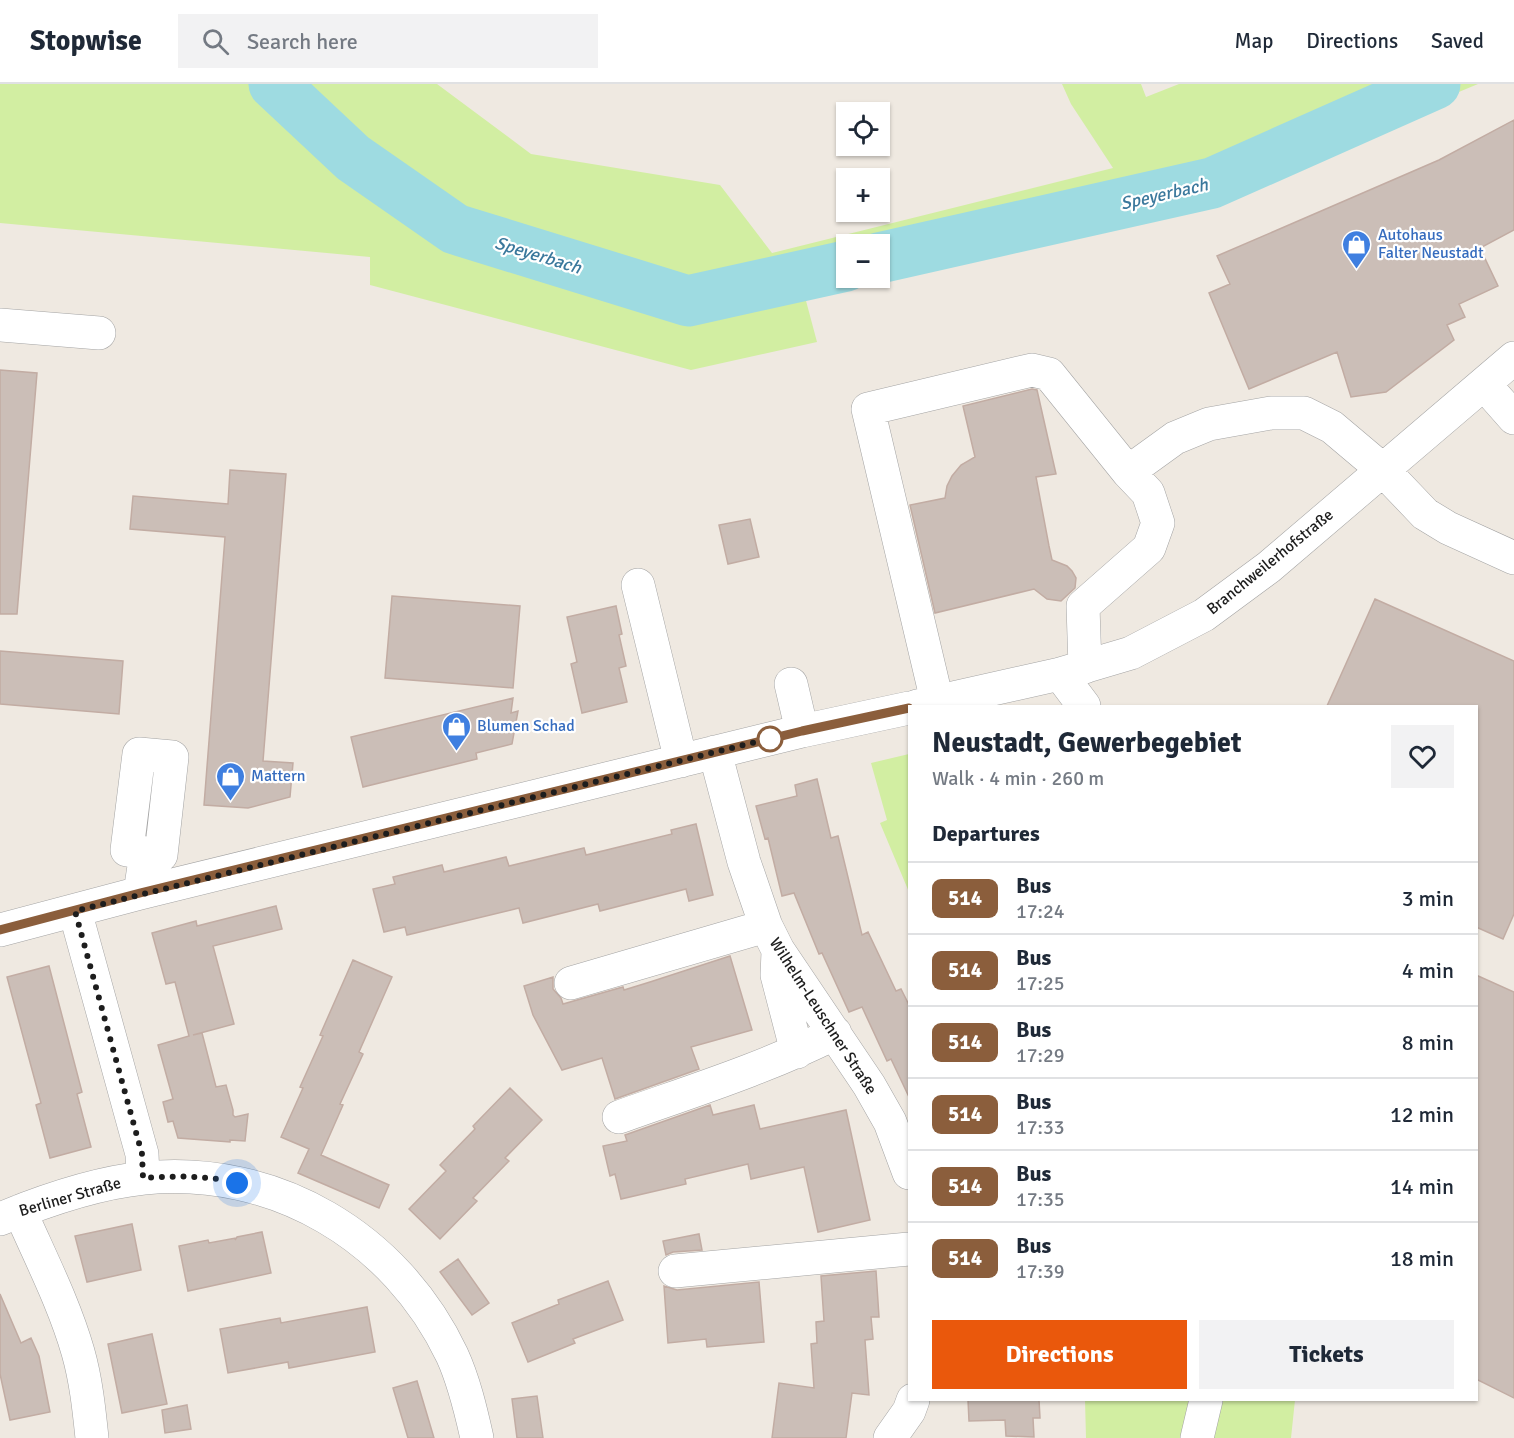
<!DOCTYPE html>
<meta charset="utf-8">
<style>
:root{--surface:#fff;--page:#f2f2f3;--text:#1f2937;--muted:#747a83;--line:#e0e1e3;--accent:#ea580c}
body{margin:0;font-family:Signika,sans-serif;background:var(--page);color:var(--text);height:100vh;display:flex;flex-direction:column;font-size:22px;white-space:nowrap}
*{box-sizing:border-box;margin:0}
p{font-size:20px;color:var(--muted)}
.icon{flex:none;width:33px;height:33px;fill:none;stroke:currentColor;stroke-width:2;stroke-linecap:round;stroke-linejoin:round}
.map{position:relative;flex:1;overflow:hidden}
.details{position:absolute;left:908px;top:621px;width:570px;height:696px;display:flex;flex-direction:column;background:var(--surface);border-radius:0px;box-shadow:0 2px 4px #0004}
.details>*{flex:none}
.badge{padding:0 12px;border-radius:9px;font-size:21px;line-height:39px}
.controls{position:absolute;left:836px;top:18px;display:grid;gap:12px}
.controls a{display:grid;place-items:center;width:54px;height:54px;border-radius:0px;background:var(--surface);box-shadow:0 2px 4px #0004;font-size:30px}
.you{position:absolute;width:30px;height:30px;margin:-15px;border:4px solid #fff;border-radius:50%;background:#1a73e8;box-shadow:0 0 0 9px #1a73e833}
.map>.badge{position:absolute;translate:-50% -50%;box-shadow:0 0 0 3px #fff}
h2{padding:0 24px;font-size:22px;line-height:54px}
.round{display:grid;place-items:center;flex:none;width:63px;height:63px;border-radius:0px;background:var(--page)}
.head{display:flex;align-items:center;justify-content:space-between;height:102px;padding:0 24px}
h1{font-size:28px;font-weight:700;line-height:45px}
.button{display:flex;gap:12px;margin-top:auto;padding:12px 24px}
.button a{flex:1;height:69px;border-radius:0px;background:var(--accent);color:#fff;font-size:24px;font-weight:700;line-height:69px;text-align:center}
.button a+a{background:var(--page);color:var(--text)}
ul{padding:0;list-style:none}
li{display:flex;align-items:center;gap:18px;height:72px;padding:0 24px;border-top:2px solid var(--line)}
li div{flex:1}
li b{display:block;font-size:22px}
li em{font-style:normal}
li .badge{min-width:66px;font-weight:700;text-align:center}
header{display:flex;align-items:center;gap:36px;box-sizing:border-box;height:84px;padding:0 30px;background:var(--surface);border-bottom:2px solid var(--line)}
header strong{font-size:28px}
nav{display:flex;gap:33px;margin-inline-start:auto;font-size:21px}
.search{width:420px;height:54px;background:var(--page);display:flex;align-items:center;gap:15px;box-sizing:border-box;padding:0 21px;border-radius:0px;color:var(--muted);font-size:22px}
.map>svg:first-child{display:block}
.grass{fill:#d2eea2;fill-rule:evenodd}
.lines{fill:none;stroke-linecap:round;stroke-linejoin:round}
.river{stroke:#9edbe1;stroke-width:51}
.building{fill:#cbbeb7;stroke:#c2aca3;stroke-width:1.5}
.minor-casing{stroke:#a4a4a4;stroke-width:34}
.minor{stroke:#fff;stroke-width:33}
.line-casing{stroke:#fff;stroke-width:14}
.line{stroke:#8b5e3c;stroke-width:9}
.walk{stroke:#1d1d1d;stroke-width:6;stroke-dasharray:0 10.8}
.stop-dot{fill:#fff;stroke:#8b5e3c;stroke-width:3}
.labels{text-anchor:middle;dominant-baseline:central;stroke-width:4.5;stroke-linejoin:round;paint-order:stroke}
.shop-label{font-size:16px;fill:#366cbe;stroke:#fff;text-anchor:start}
.street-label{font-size:16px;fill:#1d1d1d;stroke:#fff}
.water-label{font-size:18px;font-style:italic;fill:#3a789c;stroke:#fff}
</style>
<header>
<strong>Stopwise</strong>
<div class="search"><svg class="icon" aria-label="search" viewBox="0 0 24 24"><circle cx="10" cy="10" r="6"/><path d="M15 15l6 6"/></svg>Search here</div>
<nav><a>Map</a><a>Directions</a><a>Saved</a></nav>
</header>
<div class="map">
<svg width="1514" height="1354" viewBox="0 0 1514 1354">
<rect width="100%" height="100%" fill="#efe9e1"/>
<path class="grass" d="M0 0H437L531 70 720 101 772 169 1113 84 1071 20 1062 0H1141L1146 13 1179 0H1478L1205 114 805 213 817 258 691 286 370 201V173L0 139ZM879 160V194H846V160Z
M909 670V808L880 739 887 736 871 679Z
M1085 1316H1295L1291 1354H1086Z"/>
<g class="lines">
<path class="river" d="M274 0 353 74 455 145 688 217 846 182
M879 174 1212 99 1435 0"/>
</g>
<path class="building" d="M1514 36V146L1480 164 1498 202 1459 220 1465 233 1447 241 1454 256 1386 308 1351 313 1337 268 1249 305 1209 209 1230 200 1217 172 1439 76Z
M0 286 37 289 17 530H0Z
M1032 305 1037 306 1056 390 1036 393 1049 462 1052 476 1067 482 1072 487 1076 494 1075 504 1061 517 1047 515 1034 505 935 529 910 421 945 414 947 402 952 392 961 381 975 373 963 322Z
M230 386 286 390 263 677 293 679 290 713 248 724 204 721 225 453 130 445 133 412 228 420Z
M750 435 759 473 728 480 719 441Z
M392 512 520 522 513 604 385 594Z
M1375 515 1514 577V830L1503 855 1476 843V622H1327Z
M616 522 622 550 619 551 626 582 619 584 627 618 582 629 571 580 577 578 567 533Z
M0 567 123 577 119 630 0 620Z
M513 614 511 629 518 627 512 660 476 669 477 675 363 703 351 653Z
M817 695 831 754 838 752 862 851 868 848 896 907 901 905 909 921V1013L891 975 887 977 862 923 849 928 822 869 819 870 794 809 782 812 768 754 765 755 756 722 797 712 795 701Z
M696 740 713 811 689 817 686 805 600 827 598 820 523 839 519 824 407 851 405 843 384 848 373 805 395 800 393 793 442 781 444 788 506 773 509 782 584 764 586 771 672 750 671 746Z
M276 822 282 845 213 862 234 940 193 951 202 949 216 1003 226 1001 233 1026V1031L235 1033 248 1030 245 1057 230 1056V1058L178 1054 173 1037 168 1038 163 1018 173 1015 158 961 189 952 175 898 166 900 152 849 196 837 197 842Z
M730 872 752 946 691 963 699 985 615 1015 602 974 562 986 533 931 524 902 553 893V905L561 914 563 920 623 903 624 906 650 898Z
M353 876 392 893 359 968 363 970 340 1020 343 1021 321 1071 389 1101 379 1124 298 1089 309 1065 281 1053 303 1004 300 1003 323 952 320 951Z
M49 882 82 1008 77 1010 91 1063 50 1074 36 1021 41 1019 7 893Z
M1476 891 1514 908V1314L1476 1295Z
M510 1004 542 1036 505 1074 509 1077 473 1114 477 1117 440 1155 409 1125 446 1087 440 1081 475 1045 473 1042Z
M710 1021 713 1031 754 1021 760 1045 846 1026 870 1136 818 1148 804 1083 751 1095 748 1080 685 1095 686 1100 621 1115 615 1090 610 1092 603 1062 627 1057 625 1051Z
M132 1140 141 1186 87 1198 75 1152Z
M262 1148 271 1189 188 1207 179 1162 208 1156 209 1159 236 1154 235 1156 237 1153Z
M699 1150 702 1166 673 1168 666 1171 663 1157Z
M458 1175 489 1219 472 1231 440 1188Z
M876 1187 879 1233H871L873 1255 865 1256 869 1311 852 1309 846 1354H772L779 1299 814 1304 811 1260 817 1259 816 1238 824 1237 821 1192Z
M608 1197 623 1236 573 1255 575 1259 528 1278 512 1239 559 1220 558 1216Z
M759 1198 764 1258 707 1263 706 1255 668 1259 664 1202 677 1206Z
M0 1210 21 1259 31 1254 39 1272 50 1328 10 1336 0 1290Z
M367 1223 375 1268 289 1284 288 1278 228 1289 220 1245 280 1234 281 1239Z
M152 1250 167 1320 122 1329 108 1260Z
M417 1297 434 1354H408L393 1304Z
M537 1312 543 1354H517L512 1315Z
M968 1316H1039L1040 1334H1033L1034 1353 1006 1352 1005 1336 969 1337Z
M187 1321 191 1345 165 1349 162 1326Z"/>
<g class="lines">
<defs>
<path id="minor" d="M0 241 99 249
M1484 300 1514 334
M1128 388 1175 354 1209 340 1271 329H1304L1332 343 1383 386 1425 430 1448 444 1514 474
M638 501 681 677
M1060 590 1084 622
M791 600 802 647
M937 617 868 325 1032 286 1049 290 1128 388 1148 409 1158 439 1149 464 1083 522 1085 583
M917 622 1060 590 1131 569 1204 531 1269 483 1514 274
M715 668 744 778 766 842 778 866 869 1001 890 1038 909 1089
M140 809 146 769 127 766 139 670 172 673 161 771 146 769
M75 827 137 1052 142 1070 143 1094
M0 846 140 809 802 647 909 624
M778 868 777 891 797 968
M571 899 766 842
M619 1033C692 1007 766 984 835 949
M20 1127C40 1173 64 1219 78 1268 86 1296 89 1325 92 1354
M0 1135C46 1116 95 1099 144 1094 275 1081 396 1153 452 1271 464 1297 471 1327 477 1354
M675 1187 909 1165
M890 1354 909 1327 913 1316
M1197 1354 1206 1316"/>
</defs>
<use href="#minor" class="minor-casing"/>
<use href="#minor" class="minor"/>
</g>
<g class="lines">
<defs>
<path id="line" d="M0 846 140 809 802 647 909 624"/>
</defs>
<use href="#line" class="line-casing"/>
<use href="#line" class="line"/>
<path class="walk" d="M237 1099C206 1091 174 1092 143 1094L142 1070 137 1052 75 827 780 652 770 655"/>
</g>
<defs>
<symbol id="shop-pin" viewBox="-11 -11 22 30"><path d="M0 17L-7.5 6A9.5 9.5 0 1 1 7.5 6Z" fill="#3f7fe0" stroke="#fff"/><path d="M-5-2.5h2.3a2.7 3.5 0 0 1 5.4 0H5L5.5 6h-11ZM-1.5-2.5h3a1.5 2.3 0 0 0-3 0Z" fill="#fff"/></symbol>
</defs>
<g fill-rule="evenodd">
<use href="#shop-pin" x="1340" y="144" width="33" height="45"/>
<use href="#shop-pin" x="440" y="626" width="33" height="45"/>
<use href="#shop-pin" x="214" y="676" width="33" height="45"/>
</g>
<circle class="stop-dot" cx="770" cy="655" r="12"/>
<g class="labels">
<g class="shop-label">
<text x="1378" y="151">Autohaus<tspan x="1378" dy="18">Falter Neustadt</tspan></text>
<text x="477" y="642">Blumen Schad</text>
<text x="251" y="692">Mattern</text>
</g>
<g class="street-label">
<text transform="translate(1270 478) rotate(-39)">Branchweilerhofstraße</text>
<text transform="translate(823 932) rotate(57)">Wilhelm-Leuschner Straße</text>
<text transform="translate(70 1113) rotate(-16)">Berliner Straße</text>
</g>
<g class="water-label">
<text transform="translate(1164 110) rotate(-13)">Speyerbach</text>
<text transform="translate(538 171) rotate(17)">Speyerbach</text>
</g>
</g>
</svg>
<div class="controls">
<a><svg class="icon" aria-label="locate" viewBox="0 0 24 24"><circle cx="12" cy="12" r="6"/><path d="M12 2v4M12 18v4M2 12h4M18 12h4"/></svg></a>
<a>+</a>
<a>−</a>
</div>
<div class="you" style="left:237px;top:1099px"></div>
<section class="details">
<div class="head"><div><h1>Neustadt, Gewerbegebiet</h1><p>Walk · 4 min · 260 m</p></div><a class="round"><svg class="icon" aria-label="heart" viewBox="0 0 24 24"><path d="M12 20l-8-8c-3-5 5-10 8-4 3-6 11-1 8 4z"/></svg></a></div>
<h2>Departures</h2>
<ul>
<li><span class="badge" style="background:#8b5e3c;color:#fff">514</span><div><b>Bus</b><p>17:24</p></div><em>3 min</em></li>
<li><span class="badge" style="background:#8b5e3c;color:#fff">514</span><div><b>Bus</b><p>17:25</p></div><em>4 min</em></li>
<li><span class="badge" style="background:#8b5e3c;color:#fff">514</span><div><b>Bus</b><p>17:29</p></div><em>8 min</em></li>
<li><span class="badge" style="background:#8b5e3c;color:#fff">514</span><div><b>Bus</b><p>17:33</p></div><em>12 min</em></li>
<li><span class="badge" style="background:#8b5e3c;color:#fff">514</span><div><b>Bus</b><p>17:35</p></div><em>14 min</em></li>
<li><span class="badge" style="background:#8b5e3c;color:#fff">514</span><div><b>Bus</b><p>17:39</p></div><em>18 min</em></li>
</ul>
<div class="button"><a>Directions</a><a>Tickets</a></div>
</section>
</div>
